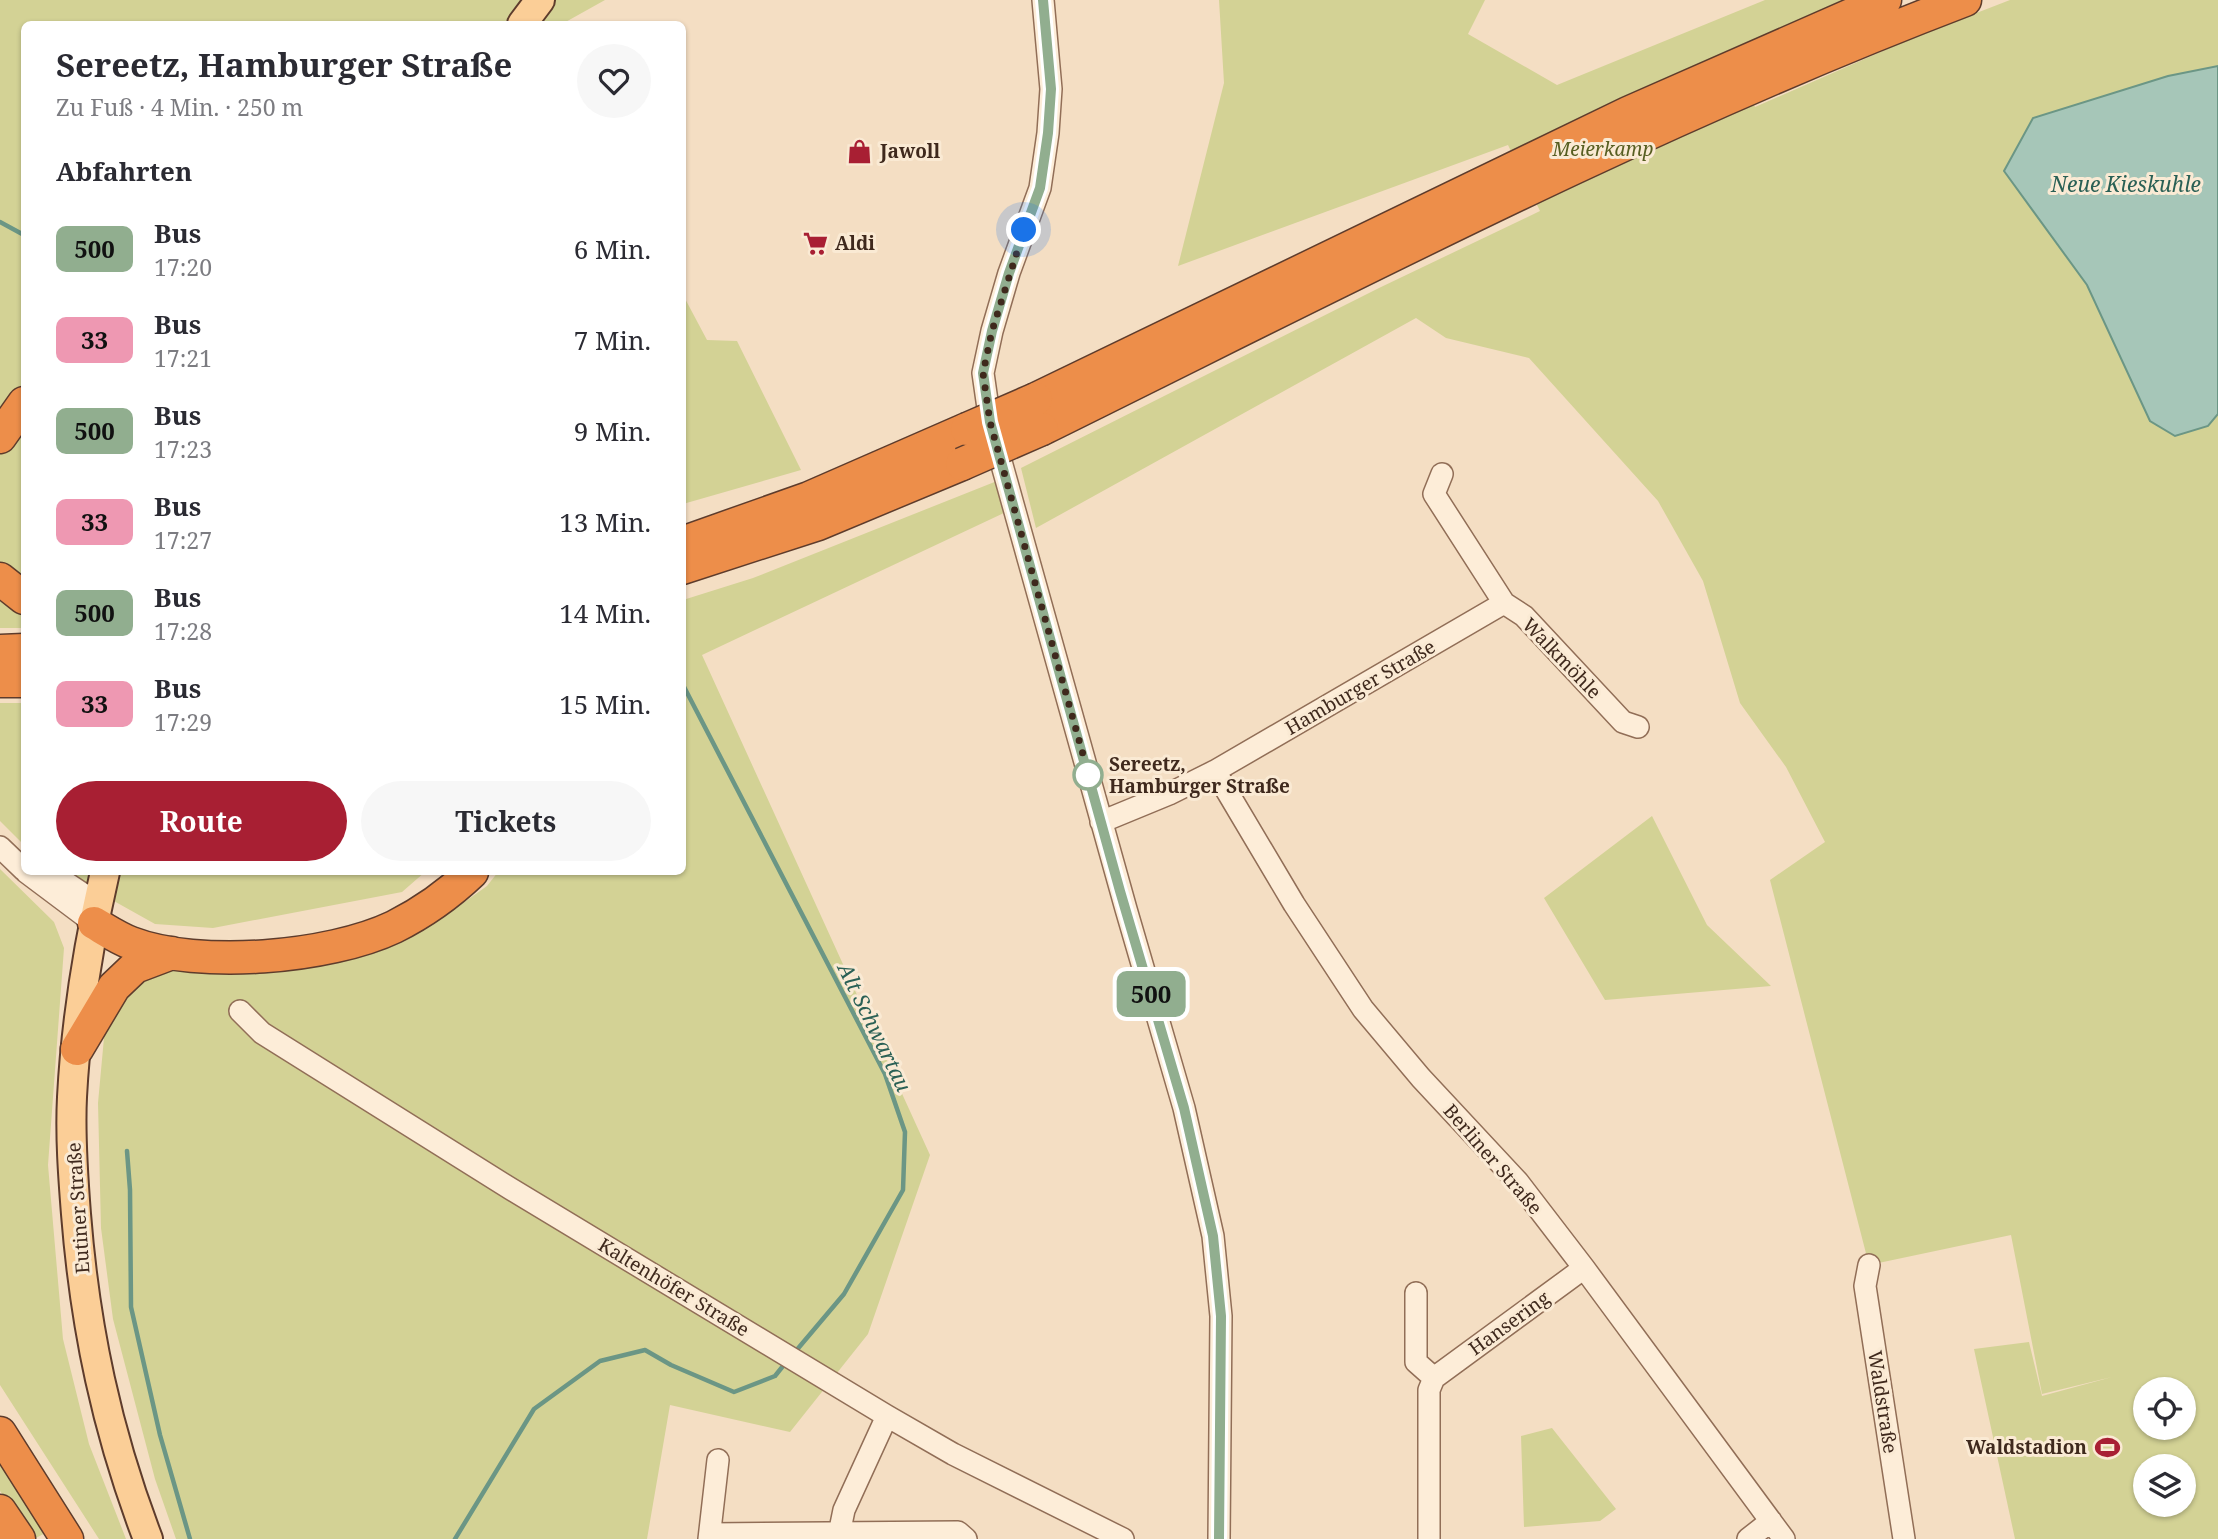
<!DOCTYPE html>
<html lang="de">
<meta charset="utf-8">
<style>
:root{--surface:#fff;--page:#f7f7f7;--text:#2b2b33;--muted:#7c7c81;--accent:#a81f33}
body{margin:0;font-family:"Noto Serif",serif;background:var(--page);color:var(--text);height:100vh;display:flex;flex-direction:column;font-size:26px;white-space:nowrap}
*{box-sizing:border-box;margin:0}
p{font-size:23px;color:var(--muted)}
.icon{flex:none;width:38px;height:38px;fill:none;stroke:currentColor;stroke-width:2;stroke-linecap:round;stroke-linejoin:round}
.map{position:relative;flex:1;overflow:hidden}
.side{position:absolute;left:21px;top:21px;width:665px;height:854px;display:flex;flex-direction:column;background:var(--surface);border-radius:10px;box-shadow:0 2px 5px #0004}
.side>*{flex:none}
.badge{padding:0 14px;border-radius:10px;font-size:24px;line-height:46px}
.controls{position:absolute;left:2133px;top:1377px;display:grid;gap:14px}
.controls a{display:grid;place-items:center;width:63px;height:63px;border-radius:50%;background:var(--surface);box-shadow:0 2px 5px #0004;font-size:35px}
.you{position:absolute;width:35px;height:35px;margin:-18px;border:5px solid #fff;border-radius:50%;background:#1a73e8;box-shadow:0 0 0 10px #1a73e833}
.map>.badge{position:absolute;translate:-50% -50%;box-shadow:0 0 0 4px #fff}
h2{padding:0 35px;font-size:26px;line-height:63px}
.round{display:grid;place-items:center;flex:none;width:74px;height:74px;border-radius:37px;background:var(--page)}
.summary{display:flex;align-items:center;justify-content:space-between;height:119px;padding:0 35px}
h1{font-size:33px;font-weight:700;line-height:52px}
.button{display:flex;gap:14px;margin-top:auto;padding:14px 35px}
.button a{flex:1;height:80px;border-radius:42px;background:var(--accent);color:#fff;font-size:28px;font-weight:700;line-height:80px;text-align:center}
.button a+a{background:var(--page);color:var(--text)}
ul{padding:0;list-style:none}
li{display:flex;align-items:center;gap:21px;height:91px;padding:0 35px}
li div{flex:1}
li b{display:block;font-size:26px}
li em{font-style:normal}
li .badge{min-width:77px;font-weight:700;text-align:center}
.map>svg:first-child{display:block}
.green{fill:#d3d295;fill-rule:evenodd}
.water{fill:#a6c6b8;stroke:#6b9685;stroke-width:2}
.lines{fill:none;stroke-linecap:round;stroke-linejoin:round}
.stream{stroke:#6b9685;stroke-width:4.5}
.minor-casing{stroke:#916e57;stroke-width:24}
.major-casing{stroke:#5e3c2c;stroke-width:32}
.highway-casing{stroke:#5e3c2c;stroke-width:35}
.minor{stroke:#fdedd8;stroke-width:21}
.major{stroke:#fbce97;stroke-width:28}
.highway{stroke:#ed8e4a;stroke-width:32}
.highway-bridge-casing{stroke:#5e3c2c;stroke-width:35;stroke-linecap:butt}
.highway-bridge{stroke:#ed8e4a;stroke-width:32}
.line-casing{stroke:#fff;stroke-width:16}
.line{stroke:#91ae8f;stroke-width:10}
.walk{stroke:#3f291d;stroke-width:7;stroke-dasharray:0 12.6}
.stop-dot{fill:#fff;stroke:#91ae8f;stroke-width:3.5}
.labels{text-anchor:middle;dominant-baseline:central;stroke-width:6;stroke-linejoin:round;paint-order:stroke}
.park-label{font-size:19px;font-style:italic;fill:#575e21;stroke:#faead4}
.poi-label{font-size:19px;font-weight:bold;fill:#3f291d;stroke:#faead4;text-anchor:start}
.street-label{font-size:19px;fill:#3f291d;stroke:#faead4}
.stop-label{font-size:19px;font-weight:bold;fill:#3f291d;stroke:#faead4;text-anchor:start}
.water-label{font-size:21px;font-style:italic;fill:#2a6055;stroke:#faead4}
</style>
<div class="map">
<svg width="2218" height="1539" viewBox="0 0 2218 1539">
<rect width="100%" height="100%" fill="#f4dec3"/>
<path class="green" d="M0 0H605L562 24H24V628H0Z
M1219 0H1485L1468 34 1557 85 1765 0H1847L1724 52 1755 107 1917 36 2010 0H2218V66L2168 76 2005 171 2087 285 2150 421 2208 426 2218 414V1539H2015L1974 1349 2029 1342 2042 1396 2112 1377 2042 1394 2011 1235 1869 1265 1770 880 1825 842 1786 767 1740 703 1703 581 1658 501 1529 358 1446 338 1416 318 1036 528 1021 468 1379 288 1540 211 1508 145 1178 266 1224 83ZM2146 1390H2184V1428H2146ZM2146 1466H2184V1505H2146Z
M682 293 707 340 737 341 801 470 683 504Z
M997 481 1006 512 702 655 930 1155 868 1334 790 1432 670 1405 647 1539H176L155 1479 113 1319 101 1228 98 1103 105 1027 135 973 162 962 356 957 442 918 487 886 498 872H682L683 600 753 578Z
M0 703H24V845L0 821Z
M1652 816 1707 925 1771 986 1605 1000 1544 898Z
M0 869 54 922 64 948 48 1165 63 1339 89 1444 126 1539H99L0 1385Z
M62 872H425L402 892 213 928 155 924Z
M1552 1428 1616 1509 1600 1521 1524 1527 1521 1436Z
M0 1452 51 1530 34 1539 0 1491Z"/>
<path class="water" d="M2218 66V414L2208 426 2175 436 2150 421 2087 285 2004 171 2033 118 2168 76Z"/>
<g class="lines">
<path class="stream" d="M0 222 24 235
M682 683 885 1074 905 1132 903 1190 844 1294 795 1352
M127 1151 130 1190 131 1307 160 1435 190 1539
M455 1539 534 1409 600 1361 645 1350 671 1365 734 1392 775 1376 787 1361"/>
<defs>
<path id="minor" d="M1043 0 1051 89 1048 133 1040 188 1009 273 992 331 983 373 990 422 1126 909 1184 1108 1213 1236 1221 1316 1219 1539
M1442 474 1434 494 1504 603 1524 616 1623 722 1638 727
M1215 771 1294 904 1363 1009 1421 1078 1518 1182 1584 1268 1784 1539
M1101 822 1169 794 1215 771 1504 603
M0 847 24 870
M26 872 94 923
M50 872 98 904
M240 1011 262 1033 511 1189 887 1416 953 1454 1123 1539
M1869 1265 1865 1286 1904 1539
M1416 1293V1362L1434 1378
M710 1534 958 1532 966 1539
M709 1539 718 1460
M838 1539 844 1510 887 1416
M1429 1539V1390L1434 1378 1584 1268
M1748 1539 1771 1521"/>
<path id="major" d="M522 24 540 0
M105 872C88 946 76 1021 72 1097 70 1136 73 1176 76 1214 85 1328 107 1432 148 1539"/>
<path id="highway" d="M1036 399 1628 113 1885 0
M1042 429C1346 279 1648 121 1965 0
M0 437 24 403
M682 543 809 498 967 429
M682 568 818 524 962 464
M0 579 24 598
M0 651 24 650
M0 681H24
M94 923C106 930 118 938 131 943 199 969 329 958 394 927 422 913 450 893 472 872
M77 1049 114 987 135 967 172 953
M0 1433 67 1539
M0 1511 19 1539"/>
</defs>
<use href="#minor" class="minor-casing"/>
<use href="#major" class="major-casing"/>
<use href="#highway" class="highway-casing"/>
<use href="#minor" class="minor"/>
<use href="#major" class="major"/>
<use href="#highway" class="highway"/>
<defs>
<path id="highway-bridge" d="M967 429 1036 399
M962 464 1042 429"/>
</defs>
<use href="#highway-bridge" class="highway-bridge-casing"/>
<use href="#highway-bridge" class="highway-bridge"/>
</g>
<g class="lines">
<defs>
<path id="line" d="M1043 0 1051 89 1048 133 1040 188 1009 273 992 331 983 373 990 422 1120 891 1184 1108 1213 1236 1221 1316 1219 1539"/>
</defs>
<use href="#line" class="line-casing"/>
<use href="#line" class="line"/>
<path class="walk" d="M1024 230 992 331 983 373 990 422 1091 783 1088 775"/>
</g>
<defs>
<symbol id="shop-bare" viewBox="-9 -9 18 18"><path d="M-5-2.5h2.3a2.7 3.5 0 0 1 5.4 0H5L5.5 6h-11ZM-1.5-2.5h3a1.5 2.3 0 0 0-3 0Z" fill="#a81f33" stroke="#faead4" stroke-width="2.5" paint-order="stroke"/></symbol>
<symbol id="supermarket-bare" viewBox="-9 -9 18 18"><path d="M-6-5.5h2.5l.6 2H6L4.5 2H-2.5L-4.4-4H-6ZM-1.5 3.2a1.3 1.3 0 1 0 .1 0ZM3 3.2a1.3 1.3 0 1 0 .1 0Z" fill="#a81f33" stroke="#faead4" stroke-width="2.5" paint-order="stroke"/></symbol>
<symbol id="stadium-bare" viewBox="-9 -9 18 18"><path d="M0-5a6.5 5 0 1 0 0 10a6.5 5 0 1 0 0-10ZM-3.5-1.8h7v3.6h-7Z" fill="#a81f33" stroke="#faead4" stroke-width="2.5" paint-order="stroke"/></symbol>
</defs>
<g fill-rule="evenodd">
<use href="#shop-bare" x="842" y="134" width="35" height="35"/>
<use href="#supermarket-bare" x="798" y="226" width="35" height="35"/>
<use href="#stadium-bare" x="2090" y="1430" width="35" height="35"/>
</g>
<circle class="stop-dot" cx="1088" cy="775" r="14"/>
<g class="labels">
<g class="park-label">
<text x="1603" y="149">Meierkamp</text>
</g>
<g class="poi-label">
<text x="880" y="151">Jawoll</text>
<text x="835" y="243">Aldi</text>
<text x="2087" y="1447" text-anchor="end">Waldstadion</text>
</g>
<g class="street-label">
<text transform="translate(1562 658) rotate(46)">Walkmöhle</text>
<text transform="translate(1360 687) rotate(-30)">Hamburger Straße</text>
<text transform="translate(1493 1159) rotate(49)">Berliner Straße</text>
<text transform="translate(78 1208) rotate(-94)">Eutiner Straße</text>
<text transform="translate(674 1287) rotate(31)">Kaltenhöfer Straße</text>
<text transform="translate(1509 1323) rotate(-36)">Hansering</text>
<text transform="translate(1883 1402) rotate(81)">Waldstraße</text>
</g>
<g class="stop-label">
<text x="1109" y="764">Sereetz,<tspan x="1109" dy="22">Hamburger Straße</tspan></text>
</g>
<g class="water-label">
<text x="2126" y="184">Neue Kieskuhle</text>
<text transform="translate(875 1027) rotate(64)">Alt Schwartau</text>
</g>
</g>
</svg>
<div class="controls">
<a><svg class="icon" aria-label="locate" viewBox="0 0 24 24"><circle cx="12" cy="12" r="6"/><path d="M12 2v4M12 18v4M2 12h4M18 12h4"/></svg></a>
<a><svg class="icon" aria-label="layers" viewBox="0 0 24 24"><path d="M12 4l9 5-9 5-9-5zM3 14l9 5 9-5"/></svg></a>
</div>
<div class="you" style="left:1024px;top:230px"></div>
<b class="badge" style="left:1151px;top:994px;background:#91ae8f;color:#111">500</b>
<section class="side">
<div class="summary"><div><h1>Sereetz, Hamburger Straße</h1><p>Zu Fuß · 4 Min. · 250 m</p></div><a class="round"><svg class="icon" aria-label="heart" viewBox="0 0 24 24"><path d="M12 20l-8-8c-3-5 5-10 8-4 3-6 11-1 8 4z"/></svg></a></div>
<h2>Abfahrten</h2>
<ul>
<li><span class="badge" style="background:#91ae8f;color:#111">500</span><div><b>Bus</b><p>17:20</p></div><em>6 Min.</em></li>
<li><span class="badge" style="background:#ee98b2;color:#111">33</span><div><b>Bus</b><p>17:21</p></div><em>7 Min.</em></li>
<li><span class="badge" style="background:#91ae8f;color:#111">500</span><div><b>Bus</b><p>17:23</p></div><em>9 Min.</em></li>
<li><span class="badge" style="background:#ee98b2;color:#111">33</span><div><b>Bus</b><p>17:27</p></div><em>13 Min.</em></li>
<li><span class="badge" style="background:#91ae8f;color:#111">500</span><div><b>Bus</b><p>17:28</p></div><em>14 Min.</em></li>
<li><span class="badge" style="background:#ee98b2;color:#111">33</span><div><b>Bus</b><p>17:29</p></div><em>15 Min.</em></li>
</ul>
<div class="button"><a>Route</a><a>Tickets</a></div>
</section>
</div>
